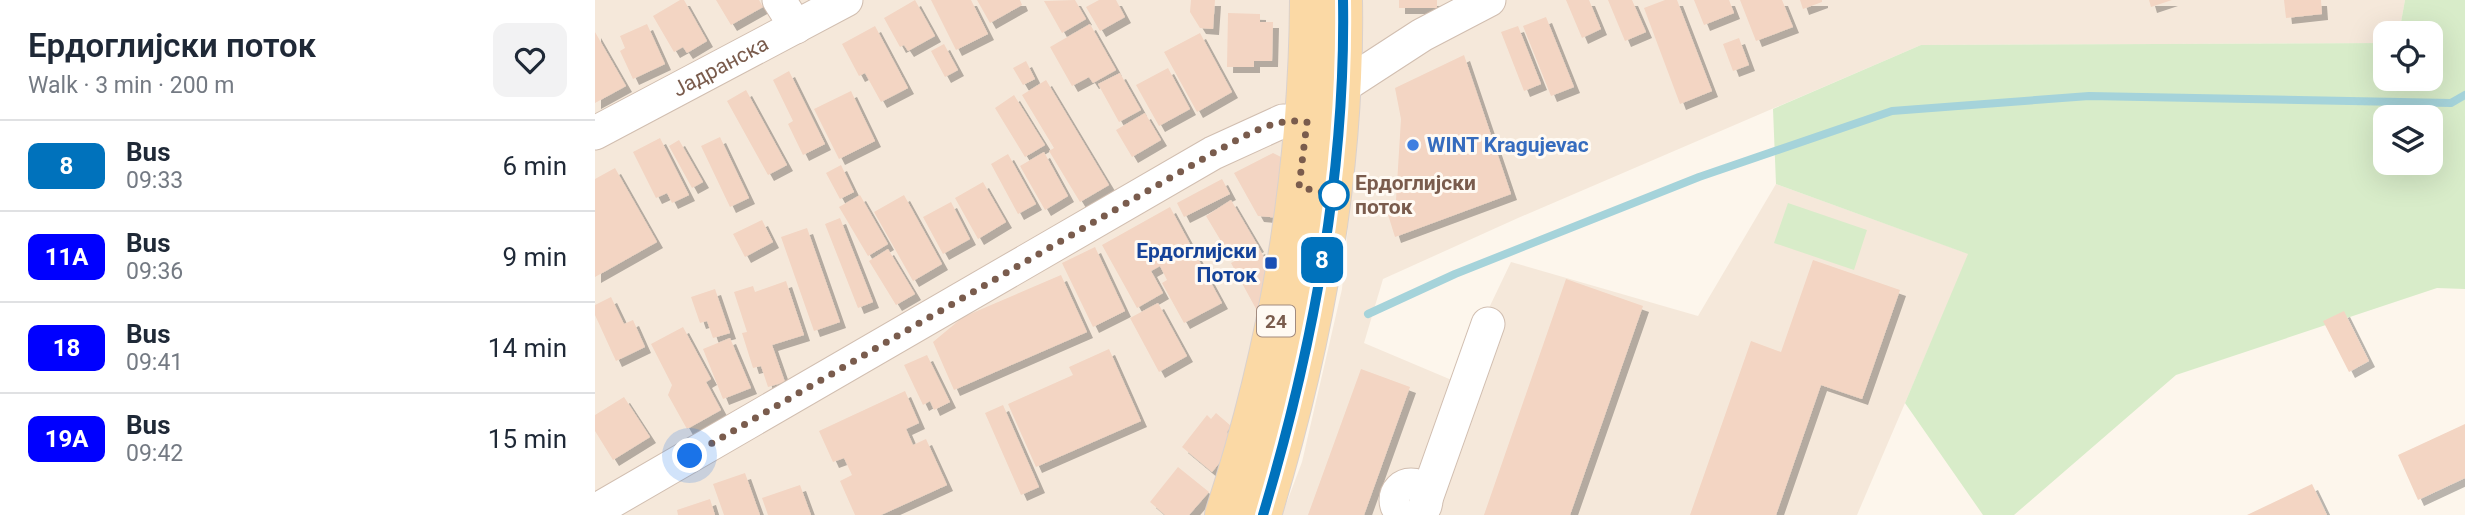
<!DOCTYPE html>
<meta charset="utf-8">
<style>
:root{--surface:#fff;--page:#f2f2f3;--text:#1f2937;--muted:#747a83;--line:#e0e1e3}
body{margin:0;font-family:Roboto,sans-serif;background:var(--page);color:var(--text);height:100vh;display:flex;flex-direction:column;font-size:26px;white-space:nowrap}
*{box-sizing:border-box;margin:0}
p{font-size:23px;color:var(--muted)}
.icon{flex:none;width:38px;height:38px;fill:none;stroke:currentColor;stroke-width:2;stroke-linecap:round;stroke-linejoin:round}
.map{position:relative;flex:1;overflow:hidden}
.drawer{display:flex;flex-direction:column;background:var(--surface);width:595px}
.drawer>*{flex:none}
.badge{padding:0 14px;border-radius:10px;font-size:24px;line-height:46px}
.controls{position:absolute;left:1778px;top:21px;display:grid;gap:14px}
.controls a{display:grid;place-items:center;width:70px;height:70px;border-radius:14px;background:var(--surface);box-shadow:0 7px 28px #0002;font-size:35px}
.you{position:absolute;width:35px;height:35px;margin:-18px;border:5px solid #fff;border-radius:50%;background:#1a73e8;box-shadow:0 0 0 10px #1a73e833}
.map>.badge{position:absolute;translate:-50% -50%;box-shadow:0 0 0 4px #fff}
.round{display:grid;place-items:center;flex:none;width:74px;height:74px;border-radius:14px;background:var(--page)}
.headline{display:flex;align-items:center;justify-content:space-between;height:119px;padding:0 28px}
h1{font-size:33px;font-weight:600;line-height:52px}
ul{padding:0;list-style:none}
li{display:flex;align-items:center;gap:21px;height:91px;padding:0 28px;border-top:2px solid var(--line)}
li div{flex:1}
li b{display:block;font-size:26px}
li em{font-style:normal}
li .badge{min-width:77px;font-weight:700;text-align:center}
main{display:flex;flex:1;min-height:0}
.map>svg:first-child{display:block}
.residential{fill:#f5e8da}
.green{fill:#d8ecc9;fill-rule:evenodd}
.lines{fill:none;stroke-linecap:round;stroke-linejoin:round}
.stream{stroke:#a5d3da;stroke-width:8}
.building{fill:#f3d5c3;filter:url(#shadow)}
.minor-casing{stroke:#d1beb0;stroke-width:35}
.major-casing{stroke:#dad1cd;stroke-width:40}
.minor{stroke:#fff;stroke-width:33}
.major{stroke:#fbd9a5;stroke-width:38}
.line-casing{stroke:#fff;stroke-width:16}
.line{stroke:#0072bc;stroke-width:10}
.walk{stroke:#7a5c4d;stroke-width:7;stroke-dasharray:0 12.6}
.shop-dot{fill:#3f7fe0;stroke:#fffaf3;stroke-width:2.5}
.stop-dot{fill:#fff;stroke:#0072bc;stroke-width:3.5}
.transit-dot{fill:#1a4fb4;stroke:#fffaf3;stroke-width:2.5}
.labels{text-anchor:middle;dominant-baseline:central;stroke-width:6;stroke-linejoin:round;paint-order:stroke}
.shield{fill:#fffaf3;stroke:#a28b7f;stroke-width:2}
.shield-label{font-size:19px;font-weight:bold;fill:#7a5c4d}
.street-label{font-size:21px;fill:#7a5c4d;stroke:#fffaf3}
.shop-label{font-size:21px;font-weight:bold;fill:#366cbe;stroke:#fffaf3;text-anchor:start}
.stop-label{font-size:21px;font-weight:bold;fill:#7a5c4d;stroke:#fffaf3;text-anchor:start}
.transit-label{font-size:21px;font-weight:bold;fill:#164399;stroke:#fffaf3;text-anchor:end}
</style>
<main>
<section class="drawer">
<div class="headline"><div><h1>Ердоглијски поток</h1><p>Walk · 3 min · 200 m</p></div><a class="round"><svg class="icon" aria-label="heart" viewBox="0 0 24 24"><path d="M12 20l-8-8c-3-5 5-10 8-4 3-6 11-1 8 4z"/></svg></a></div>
<ul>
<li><span class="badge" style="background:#0072bc;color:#fff">8</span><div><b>Bus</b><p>09:33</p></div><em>6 min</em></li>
<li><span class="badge" style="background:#00f;color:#fff">11А</span><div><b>Bus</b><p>09:36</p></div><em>9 min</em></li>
<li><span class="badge" style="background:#00f;color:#fff">18</span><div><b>Bus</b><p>09:41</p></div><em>14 min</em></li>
<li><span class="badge" style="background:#00f;color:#fff">19А</span><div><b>Bus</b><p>09:42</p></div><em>15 min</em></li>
</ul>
</section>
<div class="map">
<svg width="1870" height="515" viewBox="0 0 1870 515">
<defs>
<filter id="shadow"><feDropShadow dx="6" dy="6" stdDeviation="0" flood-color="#0004"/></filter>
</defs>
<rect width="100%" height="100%" fill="#fdf6ec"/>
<path class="residential" d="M0 0H710L712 70 623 515H0Z
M768 0H1810L1804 33H1790V43L1326 45 923 218 788 279 769 343 859 381 916 262 1103 316 1181 184 1374 254 1262 515H687L707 462 747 289 761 142Z"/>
<path class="green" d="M1810 0H1870V289L1842 288 1581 375 1419 515H1388L1310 403 1373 254 1181 184 1178 109 1326 45 1790 43V79H1836V33H1804ZM1790 117H1836V163H1790Z
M1193 203 1272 230 1259 270 1179 243Z"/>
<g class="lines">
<path class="stream" d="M773 314 860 274 1104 177 1297 111 1494 96 1856 103 1870 95"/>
</g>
<path class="building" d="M85 0H89L112 41 92 53 88 47 79 52 58 16Z
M121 0H164L168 7 136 25Z
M320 0 340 36 313 51 309 45 305 47 289 18Z
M336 0H376L393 34 361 50Z
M382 0H425L427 5 395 23Z
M480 0 491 19 467 33 449 1Z
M504 0H521L530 17 505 31 491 7Z
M596 0H620L618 29 605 28 595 12Z
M804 0H842V8H804Z
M971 0H994L1006 29 987 38Z
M1013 0H1037L1051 32 1030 41Z
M1070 0H1082L1117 91 1085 104 1049 8Z
M1099 0H1134L1139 13 1109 25Z
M1145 0H1187L1198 27 1161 41Z
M1205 0H1227V2L1208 9Z
M1554 0H1577L1556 7Z
M1689 0H1726L1727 14 1691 18Z
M633 13 665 14V22H678L677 61H659V67H632Z
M951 17 979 87 956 96 928 26Z
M52 24 70 64 38 79 25 51 30 48 25 36Z
M495 24 521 70 498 83 494 77 477 86 455 47Z
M280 26 313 88 286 102 270 73 264 76 247 44Z
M923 26 946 84 929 91 906 32Z
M0 32 31 86 0 103Z
M605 33 637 92 602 112 569 52Z
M1144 38 1154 65 1138 71 1128 44Z
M349 44 363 70 350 77 336 51Z
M869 55 916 194 800 237 790 205 801 200 806 119 800 88Z
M431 61 440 79 428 85 418 68Z
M573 68 595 109 564 126 541 85Z
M194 71 230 144 208 155 193 124 198 121 178 80Z
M525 73 546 110 524 122 503 84Z
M451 80 514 185 485 202 454 151 459 148 427 95Z
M151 90 192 165 173 175 132 101Z
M256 91 280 141 244 159 219 109Z
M419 95 450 145 430 157 400 108Z
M550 113 566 140 537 157 521 130Z
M125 137 154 198 135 207 106 146Z
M65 138 94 195 77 203 72 193 61 198 38 152Z
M84 140 108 182 97 188 74 146Z
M449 152 473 196 450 210 425 166Z
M678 153 686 157 685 218 663 216 639 173Z
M413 154 441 204 423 214 396 164Z
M246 165 259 192 245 199 231 173Z
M20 168 62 242 0 277V179Z
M627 179 635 194 589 217 582 203Z
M388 182 411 222 383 239 360 198Z
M265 195 293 244 273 256 244 207Z
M309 195 347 264 318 281 279 212Z
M636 200 663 246 638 261 611 216Z
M356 202 375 239 348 254 328 217Z
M575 207 627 303 589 323 567 283 572 280 565 266 556 271 568 293 542 308 507 245Z
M245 218 278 302 263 308 230 224Z
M167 220 178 242 150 257 138 234Z
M212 228 245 322 219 331 186 237Z
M500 247 530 311 498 327 467 263Z
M664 248 678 274 666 318 636 263Z
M293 249 320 294 301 305 274 261Z
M1218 260 1305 290 1267 399 1226 385 1181 515H1095L1156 341 1186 352Z
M466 275 492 332 359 390 338 342 368 317Z
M971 279 1048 306 975 515H889Z
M191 281 209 335 177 345 190 382 173 387 166 366 158 368 147 333 152 332 139 292 158 286 160 292Z
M120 289 135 333 118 338 112 321 105 323 96 297Z
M16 297 29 324 38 320 50 347 21 361 0 315V305Z
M563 303 592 356 564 372 535 318Z
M1749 311 1774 361 1754 372 1728 321Z
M88 327 116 379 111 382 126 410 92 429 73 395 77 385 56 344Z
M135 338 156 388 128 399 108 349Z
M514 349 546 421 441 467 413 404 478 375 474 367Z
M332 355 355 402 339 410 335 401 328 405 309 365Z
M766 369 815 387 769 515H713Z
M310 391 324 423 311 429 318 445 331 439 352 485 286 515H260L245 481 257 475 249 458 238 462 224 431Z
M29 397 55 437 18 460 0 431V415Z
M408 405 444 487 426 495 390 413Z
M621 413 636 426 632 432 636 441 631 455 617 472 587 447 612 415 616 419Z
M1870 424V478L1823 500 1803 455Z
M583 467 614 492 594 515H570L555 502Z
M150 473 165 515H129L118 484Z
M1717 484 1732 515H1652Z
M205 485 216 515H173L167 498Z
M115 499 120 515H83L82 510Z"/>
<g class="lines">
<defs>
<g id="minor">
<path d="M184 0 201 27"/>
<path d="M747 87 827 35 894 0"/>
<path id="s1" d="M0 133 251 0"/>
<circle cx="816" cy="500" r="15"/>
<path d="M831 499 893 324"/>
<path d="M0 511 618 153 688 121 712 122"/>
</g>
<path id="major" d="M629 515C684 346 713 178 714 0
M667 515C718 348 751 175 748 0"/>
</defs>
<use href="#minor" class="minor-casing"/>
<use href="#major" class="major-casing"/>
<use href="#minor" class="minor"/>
<use href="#major" class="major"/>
</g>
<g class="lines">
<defs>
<path id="line" d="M668 515C718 348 751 175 748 0"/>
</defs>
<use href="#line" class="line-casing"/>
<use href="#line" class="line"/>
<path class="walk" d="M95 456 618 153C647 138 678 116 712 122L704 187 739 195"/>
</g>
<circle class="shop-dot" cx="818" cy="145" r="7"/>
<circle class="stop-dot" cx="739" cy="195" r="14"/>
<rect class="transit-dot" x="669" y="256" width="14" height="14" rx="3.5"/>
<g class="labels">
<rect class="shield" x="662" y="305.5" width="38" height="31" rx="5"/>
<g class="shield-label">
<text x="681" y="321">24</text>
</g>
<g class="street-label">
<text stroke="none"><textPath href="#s1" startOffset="142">Јадранска</textPath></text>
</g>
<g class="shop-label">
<text x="832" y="145">WINT Kragujevac</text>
</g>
<g class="stop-label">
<text x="760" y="183">Ердоглијски<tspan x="760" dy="24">поток</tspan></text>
</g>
<g class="transit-label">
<text x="662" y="251">Ердоглијски<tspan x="662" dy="24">Поток</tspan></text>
</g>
</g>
</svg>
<div class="controls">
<a><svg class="icon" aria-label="locate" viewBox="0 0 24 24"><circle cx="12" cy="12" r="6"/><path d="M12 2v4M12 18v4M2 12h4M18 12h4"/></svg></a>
<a><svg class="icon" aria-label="layers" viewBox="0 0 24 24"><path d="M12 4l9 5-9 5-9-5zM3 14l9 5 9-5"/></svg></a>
</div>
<div class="you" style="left:95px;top:456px"></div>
<b class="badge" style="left:727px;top:260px;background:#0072bc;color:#fff">8</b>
</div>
</main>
